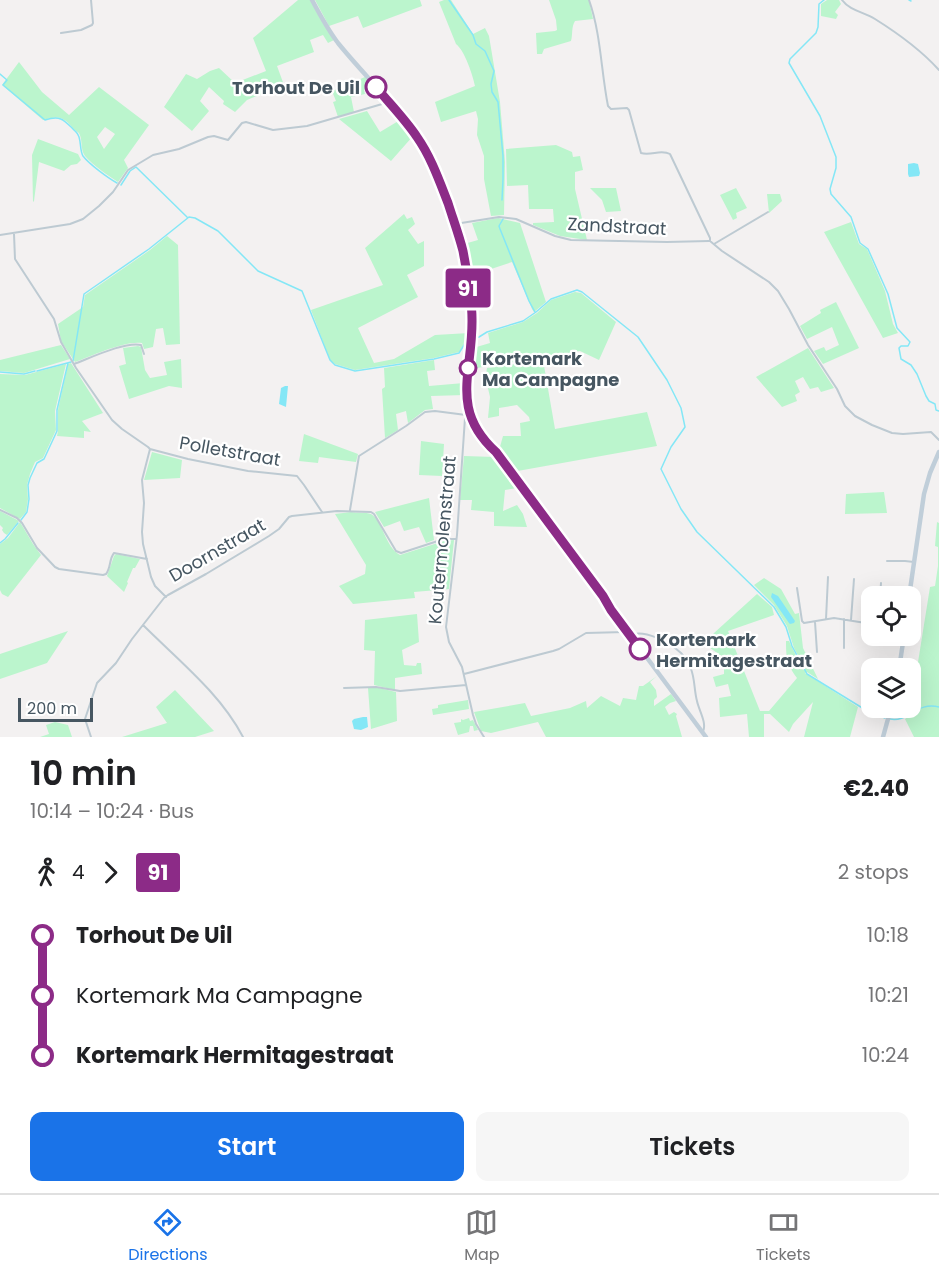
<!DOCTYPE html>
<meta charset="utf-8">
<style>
:root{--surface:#fff;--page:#f6f6f6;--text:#202124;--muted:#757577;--line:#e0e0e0;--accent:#1a73e8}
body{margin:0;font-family:Poppins,sans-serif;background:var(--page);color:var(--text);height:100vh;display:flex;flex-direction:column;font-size:22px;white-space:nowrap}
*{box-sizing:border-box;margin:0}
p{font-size:20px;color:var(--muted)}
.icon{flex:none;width:33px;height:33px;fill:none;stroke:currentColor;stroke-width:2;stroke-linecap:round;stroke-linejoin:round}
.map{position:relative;height:737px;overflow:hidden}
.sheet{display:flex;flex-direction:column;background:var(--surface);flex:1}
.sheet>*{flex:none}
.badge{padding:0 12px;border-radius:4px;font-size:21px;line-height:39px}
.controls{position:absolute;left:861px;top:586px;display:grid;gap:12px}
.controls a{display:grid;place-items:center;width:60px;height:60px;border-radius:12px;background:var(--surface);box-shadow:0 6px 24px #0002;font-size:30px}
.scale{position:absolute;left:18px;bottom:15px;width:75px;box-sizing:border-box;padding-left:6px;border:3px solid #465661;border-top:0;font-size:16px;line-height:21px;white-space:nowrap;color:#465661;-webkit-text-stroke:4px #fff;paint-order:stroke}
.map>.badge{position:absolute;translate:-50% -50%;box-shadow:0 0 0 3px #fff}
.legs{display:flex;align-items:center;gap:9px;height:66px;padding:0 30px;font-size:20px}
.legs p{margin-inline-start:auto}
.summary{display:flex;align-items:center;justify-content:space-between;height:102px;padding:0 30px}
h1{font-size:33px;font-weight:600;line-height:45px}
.primary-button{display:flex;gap:12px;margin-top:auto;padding:12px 30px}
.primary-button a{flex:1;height:69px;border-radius:12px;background:var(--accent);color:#fff;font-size:24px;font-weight:600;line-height:69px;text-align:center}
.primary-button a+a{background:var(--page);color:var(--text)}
ul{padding:0 30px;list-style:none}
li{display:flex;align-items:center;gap:21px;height:60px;font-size:22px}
li i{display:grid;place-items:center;width:9px;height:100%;margin:0 8px;background:currentColor}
li i::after{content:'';width:15px;height:15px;margin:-8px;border:4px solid;border-radius:50%;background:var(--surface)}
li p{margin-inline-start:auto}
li:first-child i{background:linear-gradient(#0000 50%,currentColor 0)}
li:last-child i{background:linear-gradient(currentColor 50%,#0000 0)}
.menu{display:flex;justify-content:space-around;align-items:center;height:84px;border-top:2px solid var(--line);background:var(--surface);font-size:16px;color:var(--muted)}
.menu a{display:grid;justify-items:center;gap:3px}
.menu .selected{color:var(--accent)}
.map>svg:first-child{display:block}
.green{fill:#bbf5cd;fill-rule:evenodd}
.water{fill:#84e7f6}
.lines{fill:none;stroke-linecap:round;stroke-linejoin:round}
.stream{stroke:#84e7f6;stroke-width:1.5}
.street{stroke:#bdcad2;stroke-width:2}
.secondary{stroke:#c0ced9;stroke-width:4.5}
.line-1-casing{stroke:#fff;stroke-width:14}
.line-1{stroke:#8c2b87;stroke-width:9}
.stop-1-dot{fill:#fff;stroke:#8c2b87;stroke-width:3}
.labels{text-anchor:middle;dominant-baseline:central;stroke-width:4.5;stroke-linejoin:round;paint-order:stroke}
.stop-label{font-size:18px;font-weight:bold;fill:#465661;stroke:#fff;text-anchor:start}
.street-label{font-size:18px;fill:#465661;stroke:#fff}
</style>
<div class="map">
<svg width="939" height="737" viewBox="0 0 939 737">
<rect width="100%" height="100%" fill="#f3f1f1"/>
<path class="green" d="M298 0H310L334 40 328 43 323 35 310 40 314 52 277 66 284 85 247 100 235 112 223 104 224 101 209 87 200 101 209 111 192 131 164 107 186 74 197 79 210 71 219 68 235 83 266 71 253 38Z
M315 0H420L422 6 363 28 358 16 329 26Z
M444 0H451L473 34 485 28 489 36 500 102 505 162 504 215 491 216 484 179V156L477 135 478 119 476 111 441 122 435 102 475 86C473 76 465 51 456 44L439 2Z
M549 0H589L593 19 575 21C571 28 573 34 571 41L544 49 542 54H537L536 33 555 31 557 30 556 20Z
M827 0H839L841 4 835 12 838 15 836 19 821 16V4Z
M19 62 42 92 69 115 99 87 149 125 124 160 128 168 118 182C106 174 94 166 85 156 80 149 83 140 79 133 77 131 74 130 72 127 63 116 57 116 43 120L2 85ZM105 127 115 134 104 149 97 137Z
M365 77 371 84 364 90 365 94 351 97 354 112 338 117 333 102 336 101 332 91Z
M367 111 380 132 400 120 413 136 391 161 339 119Z
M38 139 78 154 81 160 77 164 71 165 64 171 39 162 34 201 33 202 32 155Z
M556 145 572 152 573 157 580 156 583 170 575 172V189L587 240 560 236 533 225V223L554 222 553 209H529L528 185 507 186 506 149Z
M590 188H616L621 211 606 212 602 200Z
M736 188 747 208 736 213 737 218 733 220 720 195Z
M767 194H780L782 201 769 213Z
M404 214 407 219 412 217 415 224 408 230 418 244 424 241V266L407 275 418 297 358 328 374 363 394 359 435 335 469 333V337L459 352 434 358 355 370 335 364 330 360 311 310 383 285 365 248Z
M498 218 520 223 546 302 534 312 532 309 512 262 470 276 464 244 478 240 472 223Z
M851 222 859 244 867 249 885 291 893 324 898 333 883 338 824 232Z
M167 236 178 245 180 344 166 345 163 328 156 329 153 347 144 349 142 343C126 340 91 356 75 362L61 341 58 324 83 307 85 295 150 250Z
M575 292 581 293 616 322 599 360 580 351 471 369 473 348 490 343 488 333 523 322 537 313 551 300Z
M836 302 859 348 823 364 814 351 824 347 826 351 839 345 832 327 807 339 800 326 821 313 820 310Z
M61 345 70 359 24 373 0 371V360Z
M138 346 141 347 145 370 150 378 167 375 164 362 181 359 182 388 169 386 129 399 119 366 126 364 123 348Z
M808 348 834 388 821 392 818 387 810 389 803 377 795 381 800 392 795 395 797 401 782 407 756 377Z
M434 360 435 370 427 371 429 386 464 383 465 395 431 396 433 409 425 410 408 423 406 411 396 414 398 430 385 438 382 389 385 387 384 368Z
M543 360 555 429 647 412 657 446 512 472 498 454 503 436H521L520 423 530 421 529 417 517 405 499 408V416L488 418 490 397 487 384 496 383V376L486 374 487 368Z
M71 363 103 413 82 421 91 432 84 431V438L57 436 58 431V410L68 364Z
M66 364 55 411 56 430 43 458 35 462 30 474 27 485 28 499 26 512 20 519 0 508V374L25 375Z
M304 434 358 454 356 462 319 457 318 463 299 461Z
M421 441 444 444 442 476 419 475Z
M152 452 182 460 180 478 144 480Z
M464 456 495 457 517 488 505 490 503 511 517 505 523 514 527 527 494 526V512L471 510 472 500H460Z
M884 492 887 513 845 514 846 494Z
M429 498 434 540 426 543 419 527 404 531 400 521 384 527 375 512Z
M0 511 19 521 7 535 4 533 2 530 3 528 0 525Z
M351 512C357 513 366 512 371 514 383 521 385 547 400 555L444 541 454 540 449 589 414 592 415 598 353 604 339 586 365 574 366 565 335 514Z
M20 522 33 544 41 555 8 597 2 594 0 590V544L8 538Z
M937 522 939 523V737H914L905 719 914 713 911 706 930 587 935 586 938 566V547L935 546Z
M116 554 140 559 135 568H133L127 582 128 583 124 592 107 576 114 556Z
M764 578 781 589 795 614 799 613 803 648 818 679 807 672 805 673 858 707 850 737H804L813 702 793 724 789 732 770 714H764V737H749L747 714 720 717 719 698 731 696 728 684 716 687 713 677 724 674V664L730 662 703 643 757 594 772 607 774 615 728 631 760 711H769L797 678C787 664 786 659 786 641H789L803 670 805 669 794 648 787 626 774 605 754 585Z
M417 614 419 642 402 650 404 665 416 666 417 663H421L422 674 395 678V690L374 685 375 651 364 650 365 620Z
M68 631 47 663 0 679V654Z
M657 676 650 682 656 690 657 697 654 700V706L671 694 676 701 670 703 665 707 669 715 674 712 677 714 676 716 682 737H546L538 722 491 733 481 731 474 712 525 703 531 716 570 708 586 701 587 708 601 696 620 706 623 698 636 700 639 686H643Z
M368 688H379L396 692 397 721 371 729Z
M175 690 214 731 195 737H122L167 723 156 707Z
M468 700 469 709 433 715 432 709 438 708V705Z
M469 718 470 721 473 720 478 730 474 731 473 726H470L469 732 458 735 454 723 461 722V719L463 720Z
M55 722 68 725 72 737H40L49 734 46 725Z"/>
<path class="water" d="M914 163 918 164 920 173 919 176 909 177 908 174V164Z
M285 386H288L286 407 279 404 281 388Z
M772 593 778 596 795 621 794 623 790 624 789 623 771 597Z
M363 717H367L368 727 361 730 354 729 352 721 354 719Z"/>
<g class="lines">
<path class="stream" d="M449 0 473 35 476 44 485 51 494 71 491 84 492 92 498 102 503 156V179L502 200
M824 0 819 4 818 27 816 33 790 59 789 63 820 116 836 157V168L830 189 831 194 851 217 860 243 868 249 888 294 897 328 910 342 908 346H901L899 348 901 359 911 365 917 374 926 396 929 401 935 404 936 410 939 411
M909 0 911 1
M0 74 7 80 3 85 45 120C61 115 64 120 74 130 78 134 77 132 79 137 81 143 80 151 83 156 89 164 108 178 117 183
M121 185 130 171 136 167 187 217
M503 219 499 226 500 229 529 301 535 312
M473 338 479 337 487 332 523 321 536 312 551 299 577 290 582 292 638 337 667 380 681 408 685 427 671 447 661 469 681 509 697 532 774 607 786 627 792 646 807 674 864 709 885 718
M73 361 84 294 149 249 189 217 195 218 218 231 258 271 302 291 330 360 335 365 355 371 434 359 459 353 468 339
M37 371 71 362
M0 372 24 374 35 371
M21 520 27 512 29 499 28 485 30 478 37 463 44 459 57 431V410L68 363
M0 543 5 539 18 523
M890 719C908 723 917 701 939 707"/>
<path class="street" d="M589 0C601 34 601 71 608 106L611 109 627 108 629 110 641 153C651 156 661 149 670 154L710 238V241L722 251 769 282 778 291 789 309 808 345 837 389 845 406 855 416 872 425 892 433 903 434 931 432 939 440
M842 0C850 11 864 12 875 19 899 34 920 49 939 70
M61 33 81 30 92 25 93 23 91 0
M455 224 499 217 516 219 555 236 571 240 667 242 709 241
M14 234 15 259 54 319 61 342 76 368 112 420 122 429 148 447 150 449 142 480 144 503 142 532 143 544 151 577 155 586 166 597
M0 235 70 224 83 219 99 206 113 192 128 170 153 155 179 149 208 137 214 136 228 140 242 123 246 122 273 130 307 126 389 102
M714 244 768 212
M74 364C90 358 126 341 141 345L144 354
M469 412 466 415 465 418 457 535 446 627 449 642 462 667 473 715 476 724 484 737
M150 449 188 459 248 471 297 476 304 485 322 512
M0 510 17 518 22 523 37 548 55 567 59 569 103 575 106 574C111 568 109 559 114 553L147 559
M350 510 359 456 406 426 425 412 435 411 466 415
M887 561H905L914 562
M797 588 802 621 804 623 834 618 872 624
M880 597 881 583
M826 619 828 577
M851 620 854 579
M815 622 817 652
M143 625C178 660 220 693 243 737
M630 635C645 629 669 642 681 653 685 657 688 663 691 669 695 679 694 690 697 701 699 711 707 722 703 732
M844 648V619
M464 674 553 651 559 649 586 633 625 632 627 631
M344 688 376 687 400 691 466 685
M91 737 85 719 97 683 116 663 132 639 164 598 168 595 206 574 269 536 279 529 289 517 292 516 337 511 371 512 374 514 396 551 401 553 444 539H456"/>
<path class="secondary" d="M312 0C320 15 328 30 338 43 363 74 395 104 417 138 438 169 453 211 462 247 467 270 473 301 472 324 471 377 451 411 496 452L603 596 627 631 706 737
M909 597 924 494 930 473 939 452
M899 669 904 636
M883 737 891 708"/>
</g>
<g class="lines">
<defs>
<path id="line-1" d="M376 87C389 103 405 119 417 137 431 157 439 180 448 203 453 219 459 235 463 251 467 273 472 297 472 319 473 373 449 409 496 452L603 596 611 610 640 649"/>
</defs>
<use href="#line-1" class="line-1-casing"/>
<use href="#line-1" class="line-1"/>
</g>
<g class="stop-1-dot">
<circle cx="376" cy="87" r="10"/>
<circle cx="468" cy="368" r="8"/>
<circle cx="640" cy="649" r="10"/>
</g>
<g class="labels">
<g class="stop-label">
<text x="360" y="87" text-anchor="end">Torhout De Uil</text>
<text x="482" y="358">Kortemark<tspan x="482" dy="21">Ma Campagne</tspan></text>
<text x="656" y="639">Kortemark<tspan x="656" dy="21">Hermitagestraat</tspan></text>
</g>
<g class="street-label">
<text transform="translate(617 226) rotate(3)">Zandstraat</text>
<text transform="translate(230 451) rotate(10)">Polletstraat</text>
<text transform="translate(442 540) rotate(-85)">Koutermolenstraat</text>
<text transform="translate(217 550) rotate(-30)">Doornstraat</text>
</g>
</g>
</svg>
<div class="controls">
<a><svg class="icon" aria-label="locate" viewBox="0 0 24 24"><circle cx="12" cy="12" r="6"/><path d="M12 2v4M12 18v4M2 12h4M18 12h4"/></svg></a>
<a><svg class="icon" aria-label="layers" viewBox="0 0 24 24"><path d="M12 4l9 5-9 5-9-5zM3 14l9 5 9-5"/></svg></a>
</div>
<div class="scale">200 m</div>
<b class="badge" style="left:468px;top:288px;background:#8c2b87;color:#fff">91</b>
</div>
<section class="sheet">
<div class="summary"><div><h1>10 min</h1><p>10:14 – 10:24 · Bus</p></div><b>€2.40</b></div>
<div class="legs"><svg class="icon" aria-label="walk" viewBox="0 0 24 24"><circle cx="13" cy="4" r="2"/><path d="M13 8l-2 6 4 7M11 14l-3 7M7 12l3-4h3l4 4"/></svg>4<svg class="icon" aria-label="forward" viewBox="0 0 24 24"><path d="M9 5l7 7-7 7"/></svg><b class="badge" style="background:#8c2b87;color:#fff">91</b><p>2 stops</p></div>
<ul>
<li><i style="color:#8c2b87"></i><b>Torhout De Uil</b><p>10:18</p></li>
<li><i style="color:#8c2b87"></i><span>Kortemark Ma Campagne</span><p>10:21</p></li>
<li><i style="color:#8c2b87"></i><b>Kortemark Hermitagestraat</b><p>10:24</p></li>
</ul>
<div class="primary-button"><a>Start</a><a>Tickets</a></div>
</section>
<nav class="menu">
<a class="selected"><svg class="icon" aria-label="directions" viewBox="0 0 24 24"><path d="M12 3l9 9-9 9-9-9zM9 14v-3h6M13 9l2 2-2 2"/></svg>Directions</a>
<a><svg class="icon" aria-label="map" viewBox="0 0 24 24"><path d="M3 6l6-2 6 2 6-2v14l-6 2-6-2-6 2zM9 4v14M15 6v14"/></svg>Map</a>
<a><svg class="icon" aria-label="tickets" viewBox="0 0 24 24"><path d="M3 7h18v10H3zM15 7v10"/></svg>Tickets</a>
</nav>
